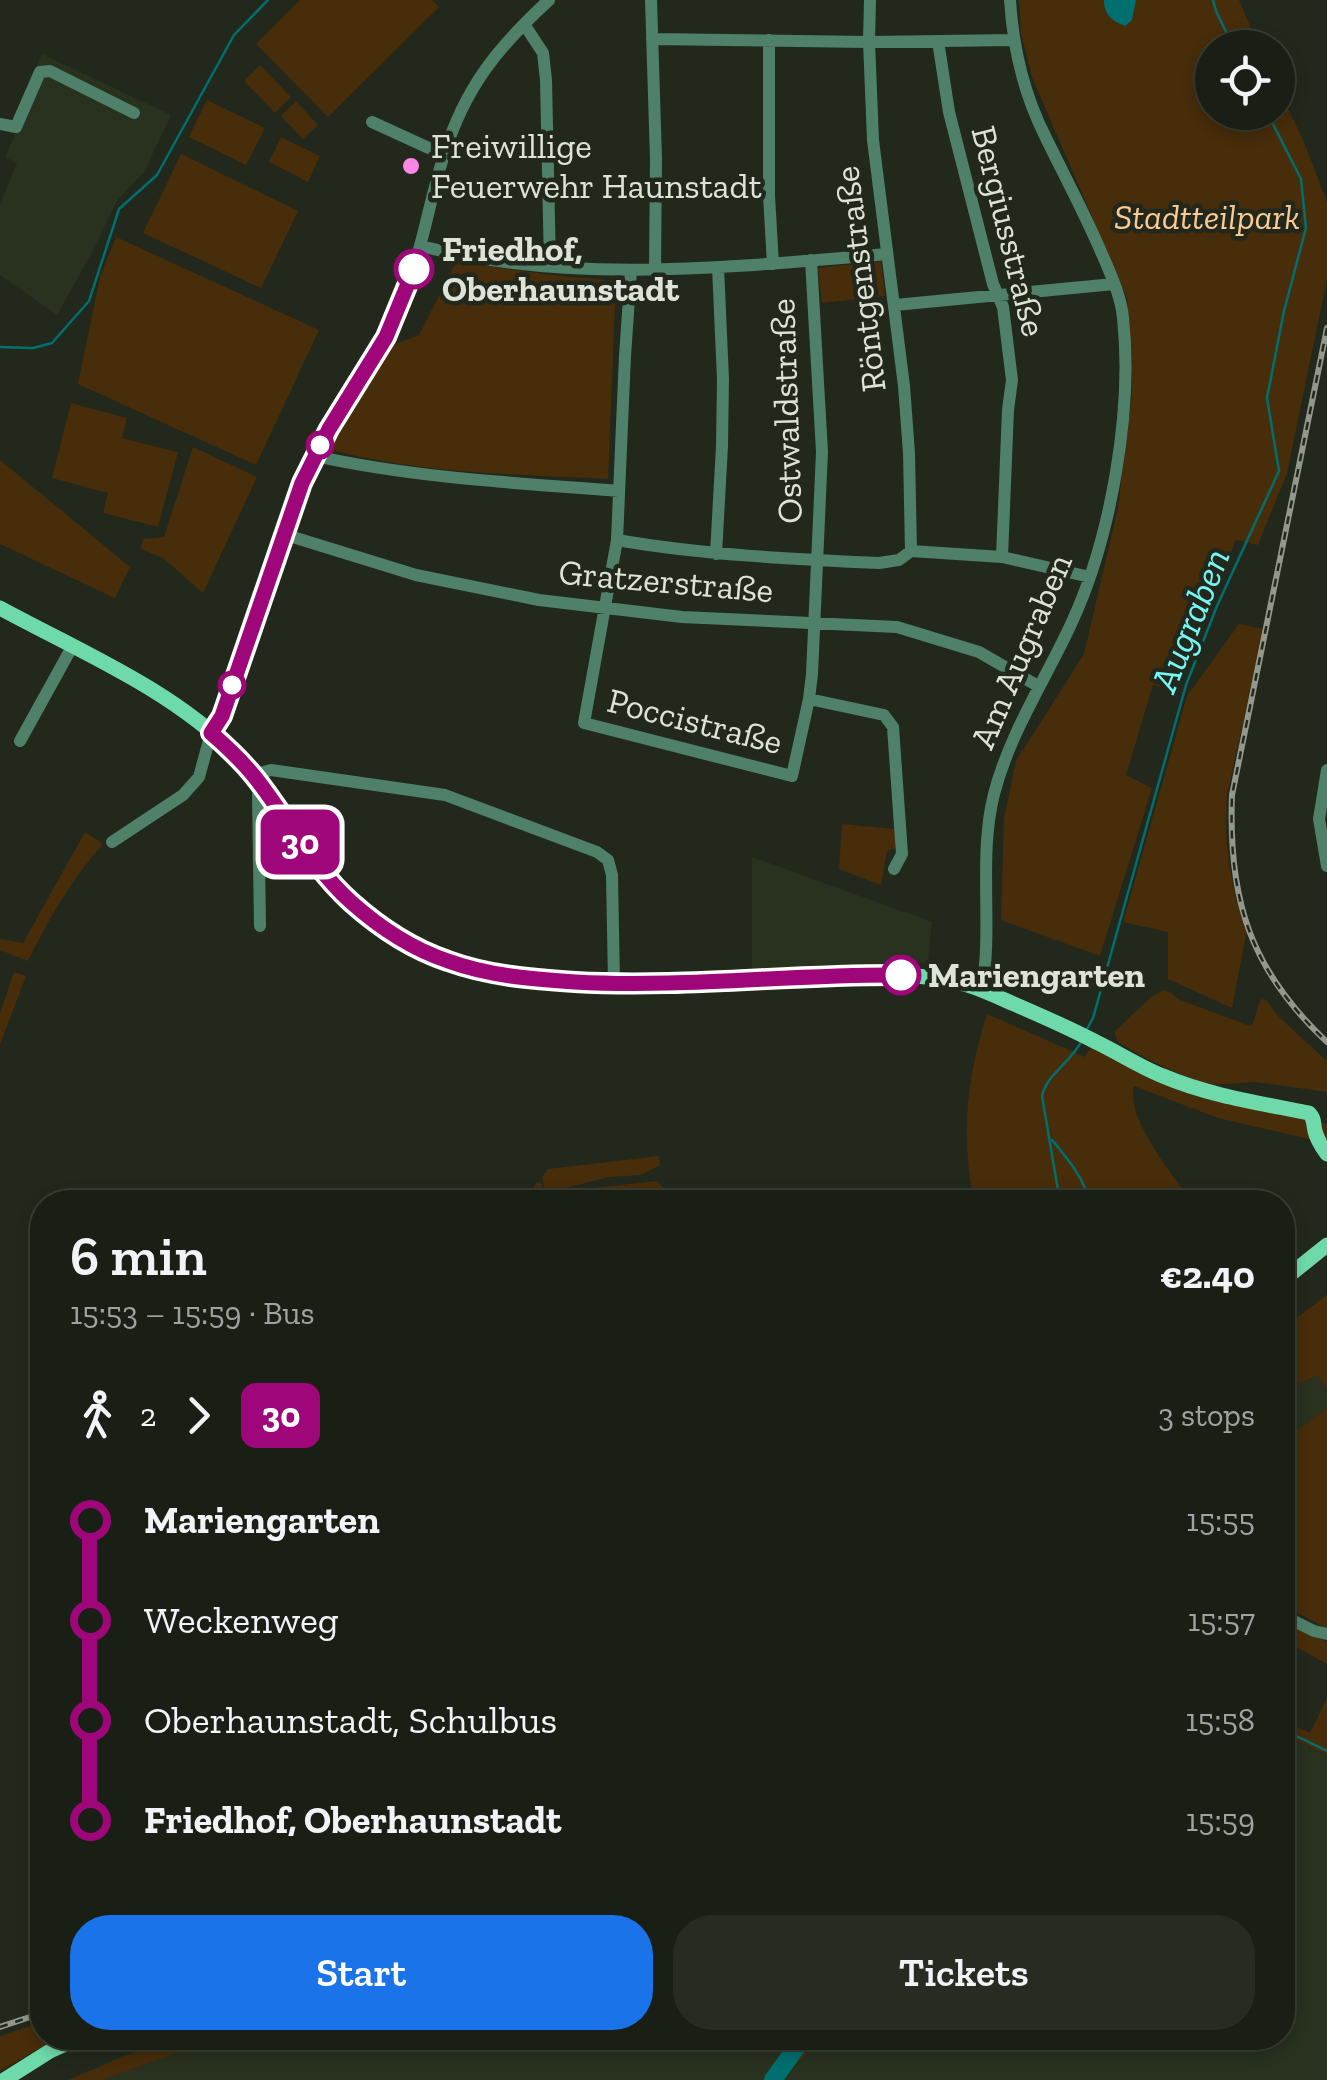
<!DOCTYPE html>
<meta charset="utf-8">
<style>
:root{--surface:#1a1f15;--page:#272c22;--text:#f1f3f6;--muted:#9fa2a0;--line:#383d34;--accent:#1a73e8}
body{margin:0;font-family:"Zilla Slab",serif;background:var(--page);color:var(--text);height:100vh;display:flex;flex-direction:column;font-size:38px;white-space:nowrap}
*{box-sizing:border-box;margin:0}
p{font-size:32px;color:var(--muted)}
.icon{flex:none;width:55px;height:55px;fill:none;stroke:currentColor;stroke-width:2;stroke-linecap:round;stroke-linejoin:round}
.map{position:relative;flex:1;overflow:hidden}
.sheet{position:absolute;left:30px;top:1190px;width:1265px;height:860px;display:flex;flex-direction:column;background:var(--surface);border-radius:40px;box-shadow:0 5px 15px #0003,0 0 0 2px var(--line)}
.sheet>*{flex:none}
.badge{padding:0 20px;border-radius:15px;font-size:35px;line-height:65px}
.fabs{position:absolute;left:1195px;top:30px;display:grid;gap:20px}
.fabs a{display:grid;place-items:center;width:100px;height:100px;border-radius:50%;background:var(--surface);box-shadow:0 5px 15px #0003,0 0 0 2px var(--line);font-size:50px}
.map>.badge{position:absolute;translate:-50% -50%;box-shadow:0 0 0 5px #fff}
.legs{display:flex;align-items:center;gap:15px;height:110px;padding:0 40px;font-size:32px}
.legs p{margin-inline-start:auto}
.head{display:flex;align-items:center;justify-content:space-between;height:170px;padding:0 40px}
h1{font-size:55px;font-weight:600;line-height:75px}
.primary-button{display:flex;gap:20px;margin-top:auto;padding:20px 40px}
.primary-button a{flex:1;height:115px;border-radius:40px;background:var(--accent);color:#fff;font-size:40px;font-weight:600;line-height:115px;text-align:center}
.primary-button a+a{background:var(--page);color:var(--text)}
ul{padding:0 40px;list-style:none}
li{display:flex;align-items:center;gap:35px;height:100px;font-size:38px}
li i{display:grid;place-items:center;width:15px;height:100%;margin:0 12px;background:currentColor}
li i::after{content:'';width:25px;height:25px;margin:-12px;border:8px solid;border-radius:50%;background:var(--surface)}
li p{margin-inline-start:auto}
li:first-child i{background:linear-gradient(#0000 50%,currentColor 0)}
li:last-child i{background:linear-gradient(currentColor 50%,#0000 0)}
.map>svg:first-child{display:block}
.built{fill:#28321f}
.green{fill:#472d0a}
.water{fill:#006f6f}
.lines{fill:none;stroke-linecap:round;stroke-linejoin:round}
.stream{stroke:#006f6f;stroke-width:2.5}
.river{stroke:#006f6f;stroke-width:18}
.minor{stroke:#4f8069;stroke-width:12}
.major{stroke:#6edaaa;stroke-width:15}
.rail-casing{stroke:#93988e;stroke-width:6}
.rail{stroke:#22291c;stroke-width:2.5;stroke-dasharray:8;stroke-linecap:butt}
.line-1-casing{stroke:#fff;stroke-width:22}
.line-1{stroke:#9e067a;stroke-width:15}
.poi-dot{fill:#fc86e3;stroke:#22291c;stroke-width:4}
.stop-1-dot{fill:#fff;stroke:#9e067a;stroke-width:5}
.labels{text-anchor:middle;dominant-baseline:central;stroke-width:9;stroke-linejoin:round;paint-order:stroke}
.poi-label{font-size:35px;fill:#dee3da;stroke:#22291c;text-anchor:start}
.park-label{font-size:35px;font-style:italic;fill:#fbc991;stroke:#22291c}
.street-label{font-size:35px;fill:#dee3da;stroke:#22291c}
.stop-label{font-size:35px;font-weight:bold;fill:#dee3da;stroke:#22291c;text-anchor:start}
.water-label{font-size:38px;font-style:italic;fill:#76f7f5;stroke:#22291c}
</style>
<div class="map">
<svg width="1327" height="2080" viewBox="0 0 1327 2080">
<rect width="100%" height="100%" fill="#22291c"/>
<path class="built" d="M42 54 171 115 144 172 116 202 95 247 57 315 0 275V204L17 163 5 157 29 104 22 100Z
M752 857 932 922 928 963 901 961 869 965 752 969Z
M1282 1362 1299 1384 1317 1375 1327 1389V1408L1283 1441Z
M1283 1733 1327 1756V2080H68L125 2055 177 2038H1282Z"/>
<path class="green" d="M300 0H432L439 7 328 117 256 44Z
M1019 0H1239L1259 47 1212 48V112H1278V87L1304 142 1327 202V279L1287 473 1258 545 1236 540 1173 690 1153 685 1126 775 1152 788 1100 956 1001 920 1004 819 1016 761 1084 654 1118 508 1132 395 1127 298 1032 77 1021 33Z
M260 65 291 97 275 113 244 81Z
M207 100 265 128 246 165 189 137Z
M296 101 318 125 303 139 281 116Z
M281 137 320 156 308 182 269 162Z
M181 154 298 211 261 288 143 233Z
M116 237 319 330 256 465 78 384 100 277Z
M881 261 885 296 822 303 818 268Z
M456 262 552 275 616 281 608 479C515 474 419 474 328 449L390 346 419 335Z
M71 403 127 418 122 438 178 452 158 527 103 513 108 493 52 478Z
M193 447 257 477 203 593 163 558 141 549 143 539 164 537Z
M0 460 130 567 115 598 0 544Z
M1239 624 1264 629 1227 795 1226 832 1229 864 1236 898 1247 930 1232 1008 1168 979V932L1123 922 1187 696Z
M842 824 895 829V848L887 851 881 885 839 869Z
M85 832 103 844C71 880 49 918 28 961L0 950V939L23 943Z
M14 972 26 976 0 1045V1013Z
M1163 990 1170 992 1178 999 1250 1026 1253 1023 1260 1001 1262 999 1266 1000 1280 1018 1327 1061V1092L1256 1082 1209 1085 1172 1071 1140 1055 1118 1042 1114 1032 1151 997Z
M987 1014 1085 1057 1088 1051 1094 1047 1198 1097 1327 1124V1143L1218 1118 1134 1086C1127 1118 1165 1164 1183 1190L1188 1202H974C961 1136 966 1079 987 1014Z
M659 1156 660 1165 641 1175 610 1177 545 1193 542 1177 548 1169Z
M657 1181 664 1189V1202H524L537 1182 542 1184 544 1198 554 1199 593 1188Z
M1327 1295V1389L1317 1375 1299 1384 1283 1362 1282 1329Z
M1327 1408V1627H1324L1283 1605 1282 1441Z
M1282 1622 1327 1642V1664L1283 1640Z
M1327 1698V1755L1283 1734 1282 1720 1310 1733Z
M42 2022V2038H58L0 2071V2036Z
M180 2038H218L102 2080H69L125 2056Z
M795 2038H817L801 2061 794 2056 788 2064 780 2058Z"/>
<path class="water" d="M1104 0H1136L1132 20 1125 26C1112 21 1104 15 1104 0Z"/>
<g class="lines">
<path class="stream" d="M1213 0 1216 11 1234 48
M0 347 33 348 52 343 89 301 119 209 157 175 234 35 268 0
M1087 1029 1093 1018 1186 685 1217 606 1279 471 1267 398 1284 311 1306 228 1301 179 1267 112
M1052 1140C1067 1158 1085 1179 1089 1202
M1060 1202 1042 1096C1047 1073 1072 1062 1082 1040
M1282 1729 1327 1751
M783 2064 802 2038"/>
<path class="river" d="M773 2080 803 2038"/>
<path class="minor" d="M651 0 656 159 655 269
M870 0 869 42 873 140 904 386 909 453 911 551
M524 24 543 53 546 80 550 266
M652 39 869 42 1013 40
M769 40V196L773 264
M938 41 949 112 993 284 1003 307 1012 380 1008 410 1002 557
M372 122 444 155
M0 124 16 127 40 72 50 71 134 113
M421 246C573 285 733 267 887 254
M631 270 625 356 617 540 584 723 792 776 809 699 812 674 822 452 811 260
M895 305 1114 284
M315 456C415 478 517 483 619 491
M283 534 416 575 539 600 682 617 897 627 979 652 1038 686
M617 540C704 555 791 559 879 563L899 560 911 551 1002 557 1090 577
M716 554 722 446 723 379 718 267
M809 699 884 715 893 727 902 854 894 869
M20 741 72 647
M1327 770 1319 819 1327 866
M253 775 271 770 445 795 597 852 608 860 612 875 614 984
M112 842 183 795 199 777 211 733 222 715C240 663 257 610 275 558 284 531 292 504 303 479 334 415 378 359 405 293 423 248 429 201 444 155 465 87 498 47 549 0
M260 926 258 795 260 784
M982 990C993 925 978 857 994 794 1010 732 1046 679 1072 622 1111 537 1133 411 1123 318 1121 296 1111 275 1102 254 1085 214 1065 177 1046 138 1024 95 1013 48 1010 0
M1282 1615 1314 1631 1327 1634"/>
<path class="major" d="M0 608C79 651 173 690 236 755 259 779 275 807 294 834 326 879 364 921 414 946 462 971 513 978 567 981 602 983 637 986 672 984 759 980 849 967 936 978 964 981 989 993 1014 1004 1042 1016 1069 1028 1096 1042 1119 1053 1140 1067 1163 1076 1210 1096 1260 1103 1309 1113 1315 1119 1313 1123 1315 1131 1317 1140 1322 1147 1327 1154
M1282 1281 1327 1245
M4 2080 50 2051 79 2038"/>
<defs>
<path id="rail" d="M1327 328 1232 795C1228 899 1250 970 1327 1042
M0 2027 42 2013"/>
</defs>
<use href="#rail" class="rail-casing"/>
<use href="#rail" class="rail"/>
</g>
<g class="lines">
<defs>
<path id="line-1" d="M414 269 386 337 329 429 302 483 222 716 211 733C226 746 241 760 254 776 287 817 311 866 351 902 379 927 412 949 448 961 489 976 532 979 575 982 684 988 792 974 901 975"/>
</defs>
<use href="#line-1" class="line-1-casing"/>
<use href="#line-1" class="line-1"/>
</g>
<circle class="poi-dot" cx="411" cy="166" r="10"/>
<g class="stop-1-dot">
<circle cx="414" cy="269" r="18"/>
<circle cx="320" cy="445" r="12"/>
<circle cx="232" cy="685" r="12"/>
<circle cx="901" cy="975" r="18"/>
</g>
<g class="labels">
<g class="poi-label">
<text x="431" y="146">Freiwillige<tspan x="431" dy="40">Feuerwehr Haunstadt</tspan></text>
</g>
<g class="park-label">
<text x="1207" y="217">Stadtteilpark</text>
</g>
<g class="street-label">
<text transform="translate(1009 231) rotate(76)">Bergiusstraße</text>
<text transform="translate(860 279) rotate(-97)">Röntgenstraße</text>
<text transform="translate(786 411) rotate(-92)">Ostwaldstraße</text>
<text transform="translate(666 581) rotate(5)">Gratzerstraße</text>
<text transform="translate(1021 651) rotate(-67)">Am Augraben</text>
<text transform="translate(695 721) rotate(14)">Poccistraße</text>
</g>
<g class="stop-label">
<text x="442" y="249">Friedhof,<tspan x="442" dy="40">Oberhaunstadt</tspan></text>
<text x="928" y="975">Mariengarten</text>
</g>
<g class="water-label">
<text transform="translate(1190 620) rotate(-68)">Augraben</text>
</g>
</g>
</svg>
<div class="fabs">
<a><svg class="icon" aria-label="locate" viewBox="0 0 24 24"><circle cx="12" cy="12" r="6"/><path d="M12 2v4M12 18v4M2 12h4M18 12h4"/></svg></a>
</div>
<b class="badge" style="left:300px;top:842px;background:#9e067a;color:#fff">30</b>
<section class="sheet">
<div class="head"><div><h1>6 min</h1><p>15:53 – 15:59 · Bus</p></div><b>€2.40</b></div>
<div class="legs"><svg class="icon" aria-label="walk" viewBox="0 0 24 24"><circle cx="13" cy="4" r="2"/><path d="M13 8l-2 6 4 7M11 14l-3 7M7 12l3-4h3l4 4"/></svg>2<svg class="icon" aria-label="forward" viewBox="0 0 24 24"><path d="M9 5l7 7-7 7"/></svg><b class="badge" style="background:#9e067a;color:#fff">30</b><p>3 stops</p></div>
<ul>
<li><i style="color:#9e067a"></i><b>Mariengarten</b><p>15:55</p></li>
<li><i style="color:#9e067a"></i><span>Weckenweg</span><p>15:57</p></li>
<li><i style="color:#9e067a"></i><span>Oberhaunstadt, Schulbus</span><p>15:58</p></li>
<li><i style="color:#9e067a"></i><b>Friedhof, Oberhaunstadt</b><p>15:59</p></li>
</ul>
<div class="primary-button"><a>Start</a><a>Tickets</a></div>
</section>
</div>
